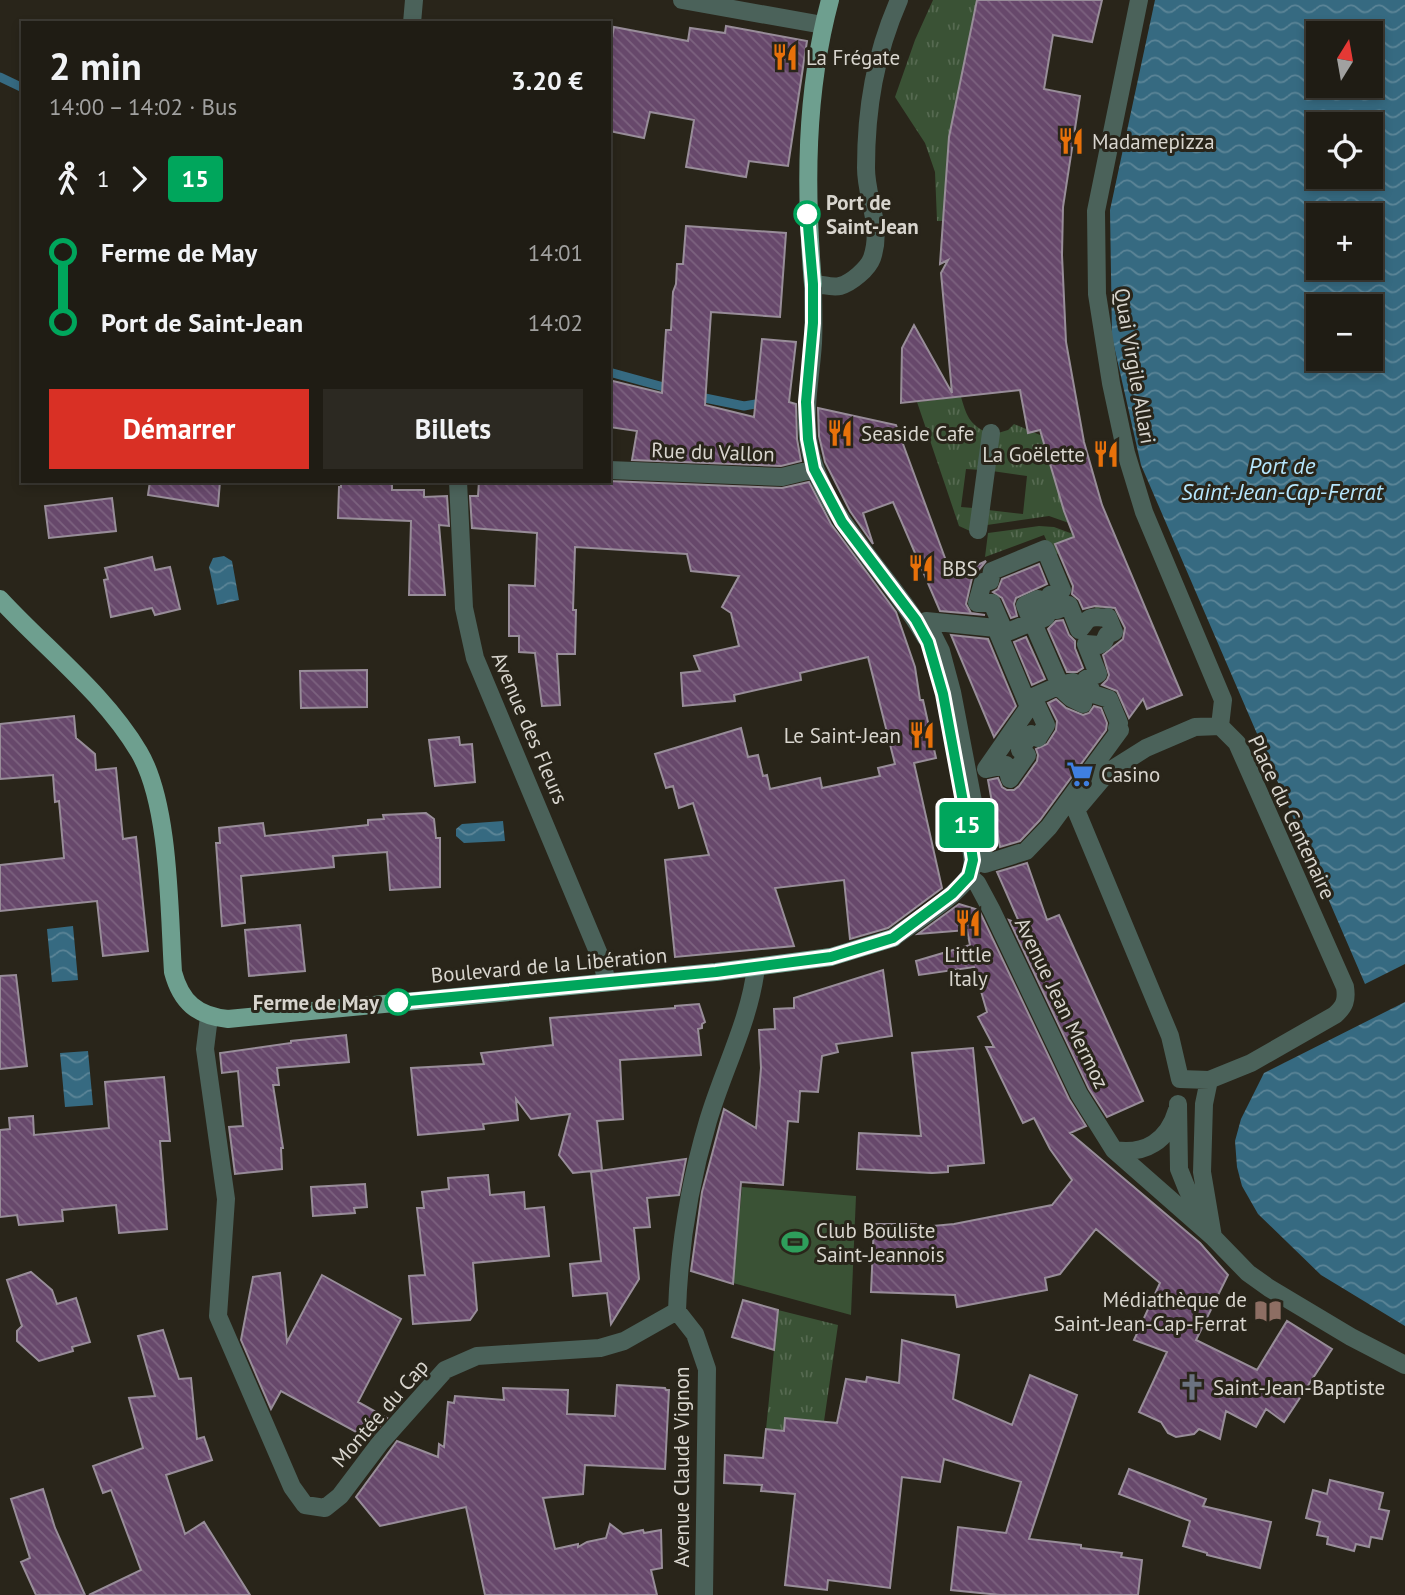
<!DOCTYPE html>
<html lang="fr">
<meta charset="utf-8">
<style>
:root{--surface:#1f1c14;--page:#2c2922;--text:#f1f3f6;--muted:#a1a1a0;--line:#3c3a34;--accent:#d93025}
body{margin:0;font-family:"PT Sans",sans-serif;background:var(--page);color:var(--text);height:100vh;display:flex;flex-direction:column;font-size:26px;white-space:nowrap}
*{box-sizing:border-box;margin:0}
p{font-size:23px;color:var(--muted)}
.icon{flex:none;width:38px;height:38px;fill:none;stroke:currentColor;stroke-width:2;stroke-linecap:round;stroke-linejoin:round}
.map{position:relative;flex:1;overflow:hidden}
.sheet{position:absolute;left:21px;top:21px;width:590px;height:462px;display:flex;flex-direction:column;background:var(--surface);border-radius:0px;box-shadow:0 4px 10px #0003,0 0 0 2px var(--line)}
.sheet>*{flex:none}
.badge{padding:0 14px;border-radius:5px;font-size:24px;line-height:46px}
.needle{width:46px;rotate:11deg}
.buttons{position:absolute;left:1306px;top:21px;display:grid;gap:14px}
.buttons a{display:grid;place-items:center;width:77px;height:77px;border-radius:0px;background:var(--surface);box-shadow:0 4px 10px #0003,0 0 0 2px var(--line);font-size:35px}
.map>.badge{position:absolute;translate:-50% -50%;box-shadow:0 0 0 4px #fff}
.legs{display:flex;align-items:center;gap:10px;height:77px;padding:0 28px;font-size:23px}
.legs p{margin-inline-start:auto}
.head{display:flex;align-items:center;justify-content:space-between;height:119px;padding:0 28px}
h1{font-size:38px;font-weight:700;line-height:52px}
.cta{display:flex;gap:14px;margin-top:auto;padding:14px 28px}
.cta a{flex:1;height:80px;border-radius:0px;background:var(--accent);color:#fff;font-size:28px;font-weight:700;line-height:80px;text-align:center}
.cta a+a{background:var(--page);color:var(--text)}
ul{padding:0 28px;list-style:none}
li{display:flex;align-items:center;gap:24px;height:70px;font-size:26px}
li i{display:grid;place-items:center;width:10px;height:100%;margin:0 9px;background:currentColor}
li i::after{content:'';width:18px;height:18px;margin:-9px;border:5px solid;border-radius:50%;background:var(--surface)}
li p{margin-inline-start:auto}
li:first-child i{background:linear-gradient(#0000 50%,currentColor 0)}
li:last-child i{background:linear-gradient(currentColor 50%,#0000 0)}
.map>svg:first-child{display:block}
.park{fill:url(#park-tufts)}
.pitch{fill:#3a5235}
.water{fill:url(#water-waves);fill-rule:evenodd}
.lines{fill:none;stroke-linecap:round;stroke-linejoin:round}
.stream{stroke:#366a81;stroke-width:9}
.building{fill:url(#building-back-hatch);stroke:#988d99;stroke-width:2}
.minor{stroke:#4b625a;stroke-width:18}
.major{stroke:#6e9f8f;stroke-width:18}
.line-1-casing{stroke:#fff;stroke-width:16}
.line-1{stroke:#00a65c;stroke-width:10}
.stop-1-dot{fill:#fff;stroke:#00a65c;stroke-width:3.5}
.labels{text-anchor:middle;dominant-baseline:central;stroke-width:6;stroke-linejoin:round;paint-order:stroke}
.poi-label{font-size:21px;fill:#d8d5ce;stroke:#29251a;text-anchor:start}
.stop-label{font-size:21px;font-weight:bold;fill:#d8d5ce;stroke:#29251a;text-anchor:start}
.street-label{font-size:21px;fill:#d8d5ce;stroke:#29251a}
.water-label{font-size:23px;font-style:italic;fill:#b6e6fd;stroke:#29251a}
</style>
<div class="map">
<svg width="1405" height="1595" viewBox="0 0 1405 1595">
<defs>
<pattern id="park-tufts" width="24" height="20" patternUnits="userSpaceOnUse" patternTransform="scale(1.75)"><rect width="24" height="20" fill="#3a5235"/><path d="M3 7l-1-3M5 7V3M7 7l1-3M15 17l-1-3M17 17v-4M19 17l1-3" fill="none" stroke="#566a51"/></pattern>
<pattern id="water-waves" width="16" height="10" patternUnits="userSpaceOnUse" patternTransform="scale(1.75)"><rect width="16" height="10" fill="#366a81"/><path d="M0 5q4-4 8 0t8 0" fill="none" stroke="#5c8597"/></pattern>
<pattern id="building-back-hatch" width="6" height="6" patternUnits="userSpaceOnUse" patternTransform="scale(1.75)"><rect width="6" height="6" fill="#67486b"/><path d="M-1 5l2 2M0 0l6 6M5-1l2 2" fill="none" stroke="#7c627f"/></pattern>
</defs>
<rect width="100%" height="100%" fill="#29251a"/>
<path class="park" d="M933 0H977L949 137 943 221H937L935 172 925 143 895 97 915 40Z
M961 397C966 414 969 424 986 432L981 470 966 469 961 507 973 508 970 531 959 526 917 402Z
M1014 424 1054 441 1064 511 1069 523 1049 516 987 525 988 510 1023 514 1027 476 992 471 998 433 1008 430Z
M1039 526 1054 527 1073 534 1103 607 1096 610 1071 550 1053 555 1044 535 985 557 988 533Z
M778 1310 838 1325 822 1435 805 1420 786 1418 784 1431 766 1429Z"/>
<path class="pitch" d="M742 1187 856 1196 851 1315 733 1283Z"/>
<path class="water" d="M1155 0H1405V964L1365 984 1141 465 1112 337 1110 210ZM1318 33H1370V86H1318ZM1318 124H1370V177H1318ZM1318 215H1370V268H1318ZM1318 306H1370V359H1318Z
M224 556 232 561 239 600 217 605 209 567 213 558Z
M503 821 505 841 464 843 456 836V829L462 824Z
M73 926 78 980 52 982 47 929Z
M1405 1002V1326L1321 1275 1258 1214 1242 1186 1237 1167 1235 1141 1241 1119 1264 1073Z
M88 1051 93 1105 65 1107 60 1053Z"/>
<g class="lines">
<path class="stream" d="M0 77 23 88
M609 372 671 389
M695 396 744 406 767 402"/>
</g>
<path class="building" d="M977 0H1102L1092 42 1053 35 1044 89 1080 96 1063 207 1062 255 1066 342 1084 442 1102 505 1182 695 1147 709 1143 699 1129 718 1117 691 1102 685 1107 680 1109 675 1103 655 1123 639 1125 628 1115 608 1095 606 1083 609 1079 600 1072 594 1073 586 1055 544 1074 537 1064 511 1040 430 1028 433 1020 390 901 403 902 348 914 325 952 393 941 273 948 260 940 264 943 221 949 137Z
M726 26 807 41 788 166 749 161 746 177 686 167 694 120 650 112 644 138 609 131V54L614 27 688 41 690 28 725 33Z
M686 226 786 233 780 317 711 312 705 405 754 417 762 339 796 342 789 402 796 404 797 439 801 461 781 466 632 460 637 431 609 427V380L662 393 666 330H671L673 292 676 284 677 264H683Z
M818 408 896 425 952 577 986 561 972 578 966 604 971 613 985 615 940 611 893 502 863 513 873 544 850 511 825 462 819 436Z
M150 481H220L218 506 148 495Z
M341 481H392V490H424V497L447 496 449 526 439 525 445 595H409L411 521 338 518 339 487H341Z
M479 481H608L782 488 809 482 831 524 896 612 915 667 920 700H923L936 758 914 763 942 888 888 928 850 939 844 880 775 888 794 946 675 957 665 860 709 855 693 803 679 808 673 786 666 788 655 754 741 728 748 757 758 755 763 776 767 775 770 789 820 778 822 788 880 776 878 768 895 764 868 657 800 673 801 680 734 695 735 701 683 706 681 673 700 671 694 656 739 646 731 613 722 607 739 576 691 571 687 554 575 547 573 610H576L575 654H557L560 705 542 706 535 653 519 652V636H509V585L535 586 537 533 472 528 470 496H478Z
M112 498 116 531 49 538 45 506Z
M152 557 155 570 170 567 180 609 155 615 152 608 111 617 104 580 108 579 105 568Z
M1039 564 1047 584 1016 598 1014 604 1017 616 1011 618 1002 598 993 592 998 589 1002 579Z
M1063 620 1069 635 1075 641V648L1083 668 1077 672H1067L1048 629 1056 621Z
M951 635 988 639 1016 706 994 737Z
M1026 637 1045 679 1032 685 1014 642Z
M367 670V707L301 708 300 671Z
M1056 699 1066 708 1083 715 1089 713 1094 706 1101 708 1107 723 1106 730 1040 820 1020 841 1000 847 988 780 998 778 1002 787 1007 790H1014L1019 786 1037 761 1038 755 1036 749 1047 744 1056 730 1057 721 1048 703Z
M74 716 76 738 95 754 96 770 116 768 123 839 136 837 148 951 103 956 97 901 0 911V865L64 858 59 801 55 802 53 775 0 779V724Z
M459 737 460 745 472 744 475 782 435 786 429 740Z
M426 813 434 819 436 838H440V887L390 890 387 852 333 856 334 867 241 876 245 923 222 926 216 843H220L219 828 263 823 265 836 368 825V820L384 819 383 815Z
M1027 863 1047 920 1059 915 1143 1101 1107 1117 1089 1089 1009 920 1020 924 997 872Z
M959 904 979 910 1069 1099 1086 1126 1070 1133 1200 1243 1228 1275 1196 1340 1257 1370 1287 1321 1332 1349 1284 1422 1266 1409 1256 1427 1226 1411 1220 1439 1199 1429 1194 1434 1176 1437 1168 1433 1161 1422 1139 1412 1167 1352 1134 1340 1160 1283 1096 1229 1060 1274 1045 1278 1047 1290 957 1307 955 1295 871 1292 874 1224H922V1227L954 1224 1052 1205 1072 1180 1050 1149 1034 1118 1023 1123 986 1047H994L978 1017 987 1012 974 967 919 975 916 961 970 945 967 930 918 934Z
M300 925 305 971 249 976 245 930Z
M883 970 892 1036 836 1044 838 1052 822 1056 818 1092 800 1091 798 1122 788 1121 783 1185 741 1182 733 1284 691 1271 702 1192 724 1109 756 1128 761 1068 759 1030 775 1029 774 1009 794 1008V998Z
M16 975 27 1066 0 1069V976Z
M699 1004 705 1022 702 1024V1028L698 1029 701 1055 620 1060 623 1119 597 1121 602 1170 573 1173 559 1155 570 1114 531 1119 516 1099 518 1120 483 1124 484 1129 418 1135 411 1068 484 1064 481 1053 553 1045 550 1018 675 1008V1006Z
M346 1035 349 1062 277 1068 279 1085H273L283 1148H281L282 1169 235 1174 229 1127 243 1126 238 1071 222 1073 220 1053 291 1043V1041Z
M973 1048 984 1163 948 1166V1172L932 1173 857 1169 859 1133 921 1136 912 1053Z
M164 1077 170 1141H160L167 1229 119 1233 116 1205 62 1210 63 1221 19 1225 17 1215 0 1217V1130L10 1129 9 1118 33 1116 34 1135 109 1128 105 1082Z
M686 1159 679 1195 647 1198 650 1227 634 1228 639 1279 611 1324 607 1293 573 1296 570 1264 601 1261 591 1172Z
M488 1175 490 1195 524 1192 525 1209 544 1207 549 1256 473 1263 477 1310 470 1320 413 1324 409 1276 425 1275 417 1208H424L422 1192 449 1189 448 1178Z
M365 1184 367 1207 354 1208 355 1213 313 1216 311 1187Z
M31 1272 52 1290 57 1304 76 1298 90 1342 72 1347 73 1351 39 1361 17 1341V1331L22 1326 7 1280Z
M280 1273 287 1342 322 1275 401 1319 358 1402 387 1418 369 1439 281 1391 271 1409 241 1340 253 1277Z
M743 1300 778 1310 774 1350 732 1337Z
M163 1330 179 1379 191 1378 197 1439 204 1437 212 1460 166 1475 185 1534 204 1522 250 1595H89L141 1570 111 1490 103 1493 93 1466 143 1448 129 1398 155 1396 138 1336Z
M902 1340 959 1355 953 1399 1012 1425 1030 1375 1077 1395 1029 1539 1081 1545V1548L1122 1553 1121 1557 1142 1560 1138 1595H1000L951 1590 958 1527 1006 1533 1021 1482 944 1459 940 1482 902 1477 890 1588 828 1580 827 1590 785 1585 795 1494 761 1491 762 1485 724 1483 725 1455 763 1458 766 1429 784 1431 785 1418 837 1423 846 1379 866 1382 867 1377 899 1383Z
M617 1385 665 1388 666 1390H669L665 1469 585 1465 583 1494 543 1498 555 1549 578 1544V1547L587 1542 606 1538 610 1524 623 1534 643 1530 644 1533 661 1530 662 1568 651 1570 657 1595H485L466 1507 380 1526 356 1497 397 1441 438 1457 439 1444 444 1447 448 1402 454 1403 455 1396 504 1400 503 1388 568 1390 567 1414 615 1416Z
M1129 1469 1206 1499 1203 1506 1271 1522 1260 1568 1207 1555V1553L1183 1546 1190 1521 1119 1494Z
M1330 1480 1383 1493 1379 1509 1389 1511 1382 1539 1371 1537 1369 1547 1356 1544 1354 1551 1327 1544 1328 1537 1317 1535 1320 1522 1306 1518 1313 1490 1327 1494Z
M43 1489 55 1528 85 1595H36L21 1562 30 1558 11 1499Z"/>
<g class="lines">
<path class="minor" d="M682 0 823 25
M899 0C875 55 866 108 866 168 866 199 883 226 872 258 868 269 851 283 840 286 832 288 821 284 813 284 813 303 814 323 813 343 811 375 804 406 808 438 817 513 891 574 926 638
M1139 0 1096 211 1097 294 1111 383 1126 453 1144 512 1223 700 1220 726
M412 23 414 0
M609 470 782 477 815 469
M458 481 464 608 475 658 601 959 607 982
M978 530 991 433
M1045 549 1062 590 1050 595 1057 610 1069 605 1079 630C1083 627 1085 621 1089 619 1095 615 1101 619 1108 617L1114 632 1107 635 1104 642 1099 645 1086 644 1098 674 1086 679 1093 694 1109 699 1119 723 1117 728 1120 730 1049 827 1026 851 985 864 952 692 941 651 926 621 996 628 1029 707 986 769 1006 765 1010 779 1027 755 1020 750 1031 734 1038 738 1046 725 1033 697 1058 686 1071 698 1083 704 1073 682 1060 685 1033 623 1046 617 1038 599 1025 605 1032 622 1005 633 992 603H977L983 582 990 581 992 571Z
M969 876 977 883 992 911 1079 1094 1114 1150 1213 1237 1248 1273 1269 1288 1351 1337 1405 1365
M893 938C913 923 957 896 969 876 975 866 972 854 970 843
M209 1017 205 1049 226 1199 218 1316 292 1487 305 1505 325 1508 340 1496 380 1443 445 1370 477 1356 600 1348 624 1341 677 1311
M1209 1080 1180 1079 1170 1036 1076 810 1108 772 1146 748 1195 727 1220 726 1237 743 1345 987C1347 1000 1345 1006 1335 1015L1251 1063 1209 1080 1204 1104 1202 1172 1213 1237
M1178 1104 1179 1169 1187 1189 1206 1225
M1114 1150C1145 1155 1168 1141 1177 1110
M704 1595 707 1369 695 1334 677 1311C679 1248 690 1182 708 1121 723 1070 750 1020 756 967"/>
<path class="major" d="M813 284C805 189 805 93 830 0
M0 599C46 649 104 693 139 752 170 804 169 911 173 972 181 1002 197 1016 228 1019L716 972 831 957 893 938"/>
</g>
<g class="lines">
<defs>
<path id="line-1" d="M398 1002 716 972 831 957 893 938 952 894 969 876 973 860 969 834 943 694 928 642 916 620 842 522 814 469 808 439 806 402 813 323V284L807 214"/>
</defs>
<use href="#line-1" class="line-1-casing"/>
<use href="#line-1" class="line-1"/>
</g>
<defs>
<symbol id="restaurant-bare" viewBox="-9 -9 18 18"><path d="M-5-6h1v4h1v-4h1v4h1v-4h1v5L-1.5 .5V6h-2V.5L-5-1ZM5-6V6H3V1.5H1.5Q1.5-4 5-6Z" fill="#e8710a" stroke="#29251a" stroke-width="2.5" paint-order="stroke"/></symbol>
<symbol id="supermarket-bare" viewBox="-9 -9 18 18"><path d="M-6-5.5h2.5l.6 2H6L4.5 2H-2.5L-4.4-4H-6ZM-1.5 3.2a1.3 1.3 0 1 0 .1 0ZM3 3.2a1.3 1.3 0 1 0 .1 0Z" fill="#3f7fe0" stroke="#29251a" stroke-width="2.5" paint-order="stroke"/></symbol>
<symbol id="stadium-bare" viewBox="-9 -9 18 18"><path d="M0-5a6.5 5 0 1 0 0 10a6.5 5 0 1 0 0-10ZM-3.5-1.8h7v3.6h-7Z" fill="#2e9e5b" stroke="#29251a" stroke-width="2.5" paint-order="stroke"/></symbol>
<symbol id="library-bare" viewBox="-9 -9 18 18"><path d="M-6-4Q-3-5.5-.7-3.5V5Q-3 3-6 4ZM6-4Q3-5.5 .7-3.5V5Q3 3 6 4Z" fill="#8d6e63" stroke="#29251a" stroke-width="2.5" paint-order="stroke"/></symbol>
<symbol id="church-bare" viewBox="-9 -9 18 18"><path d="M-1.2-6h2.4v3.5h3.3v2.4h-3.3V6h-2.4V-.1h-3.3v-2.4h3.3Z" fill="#6b7280" stroke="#29251a" stroke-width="2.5" paint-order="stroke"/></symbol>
</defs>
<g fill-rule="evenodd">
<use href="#restaurant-bare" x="766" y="38" width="38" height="38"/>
<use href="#restaurant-bare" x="1052" y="122" width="38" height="38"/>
<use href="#restaurant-bare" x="821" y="414" width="38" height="38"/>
<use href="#restaurant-bare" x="1087" y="435" width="38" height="38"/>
<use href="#restaurant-bare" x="902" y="549" width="38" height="38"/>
<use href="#restaurant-bare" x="903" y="716" width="38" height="38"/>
<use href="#supermarket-bare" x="1061" y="755" width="38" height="38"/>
<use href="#restaurant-bare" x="949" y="904" width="38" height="38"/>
<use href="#stadium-bare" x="776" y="1223" width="38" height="38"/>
<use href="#library-bare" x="1249" y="1292" width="38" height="38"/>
<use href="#church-bare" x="1173" y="1368" width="38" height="38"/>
</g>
<g class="stop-1-dot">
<circle cx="807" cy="214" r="12"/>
<circle cx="398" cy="1002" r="12"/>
</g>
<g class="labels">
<g class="poi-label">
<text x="806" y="57">La Frégate</text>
<text x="1092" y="141">Madamepizza</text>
<text x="861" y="433">Seaside Cafe</text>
<text x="1085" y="454" text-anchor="end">La Goëlette</text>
<text x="942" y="568">BBS</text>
<text x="901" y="735" text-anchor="end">Le Saint-Jean</text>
<text x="1101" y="774">Casino</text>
<text x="968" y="954" text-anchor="middle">Little<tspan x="968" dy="24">Italy</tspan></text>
<text x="816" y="1230">Club Bouliste<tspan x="816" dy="24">Saint-Jeannois</tspan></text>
<text x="1247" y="1299" text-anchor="end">Médiathèque de<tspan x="1247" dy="24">Saint-Jean-Cap-Ferrat</tspan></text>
<text x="1213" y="1387">Saint-Jean-Baptiste</text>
</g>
<g class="stop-label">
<text x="826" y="202">Port de<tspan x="826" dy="24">Saint-Jean</tspan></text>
<text x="379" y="1002" text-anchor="end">Ferme de May</text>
</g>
<g class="street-label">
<text transform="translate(1135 366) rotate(80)">Quai Virgile Allari</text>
<text transform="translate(713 452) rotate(2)">Rue du Vallon</text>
<text transform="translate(530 728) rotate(67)">Avenue des Fleurs</text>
<text transform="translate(1292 817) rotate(65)">Place du Centenaire</text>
<text transform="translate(549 965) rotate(-5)">Boulevard de la Libération</text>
<text transform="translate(1062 1003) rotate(64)">Avenue Jean Mermoz</text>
<text transform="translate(380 1413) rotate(-49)">Montée du Cap</text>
<text transform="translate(681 1467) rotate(-90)">Avenue Claude Vignon</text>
</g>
<g class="water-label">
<text x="1282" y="465">Port de<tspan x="1282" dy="26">Saint-Jean-Cap-Ferrat</tspan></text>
</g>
</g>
</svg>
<div class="buttons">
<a><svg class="needle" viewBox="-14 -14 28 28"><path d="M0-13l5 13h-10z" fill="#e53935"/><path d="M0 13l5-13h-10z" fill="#a1a1a0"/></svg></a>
<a><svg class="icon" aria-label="locate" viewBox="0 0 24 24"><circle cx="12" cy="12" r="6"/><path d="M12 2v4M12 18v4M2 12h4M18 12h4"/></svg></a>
<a>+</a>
<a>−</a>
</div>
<b class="badge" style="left:967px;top:825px;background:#00a65c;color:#fff">15</b>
<section class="sheet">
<div class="head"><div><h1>2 min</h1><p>14:00 – 14:02 · Bus</p></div><b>3.20 €</b></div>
<div class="legs"><svg class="icon" aria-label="walk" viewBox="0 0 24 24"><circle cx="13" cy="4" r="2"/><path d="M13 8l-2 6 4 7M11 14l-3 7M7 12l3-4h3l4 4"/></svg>1<svg class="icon" aria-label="forward" viewBox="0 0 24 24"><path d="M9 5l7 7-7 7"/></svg><b class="badge" style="background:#00a65c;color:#fff">15</b></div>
<ul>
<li><i style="color:#00a65c"></i><b>Ferme de May</b><p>14:01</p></li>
<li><i style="color:#00a65c"></i><b>Port de Saint-Jean</b><p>14:02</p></li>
</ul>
<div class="cta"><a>Démarrer</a><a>Billets</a></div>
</section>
</div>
